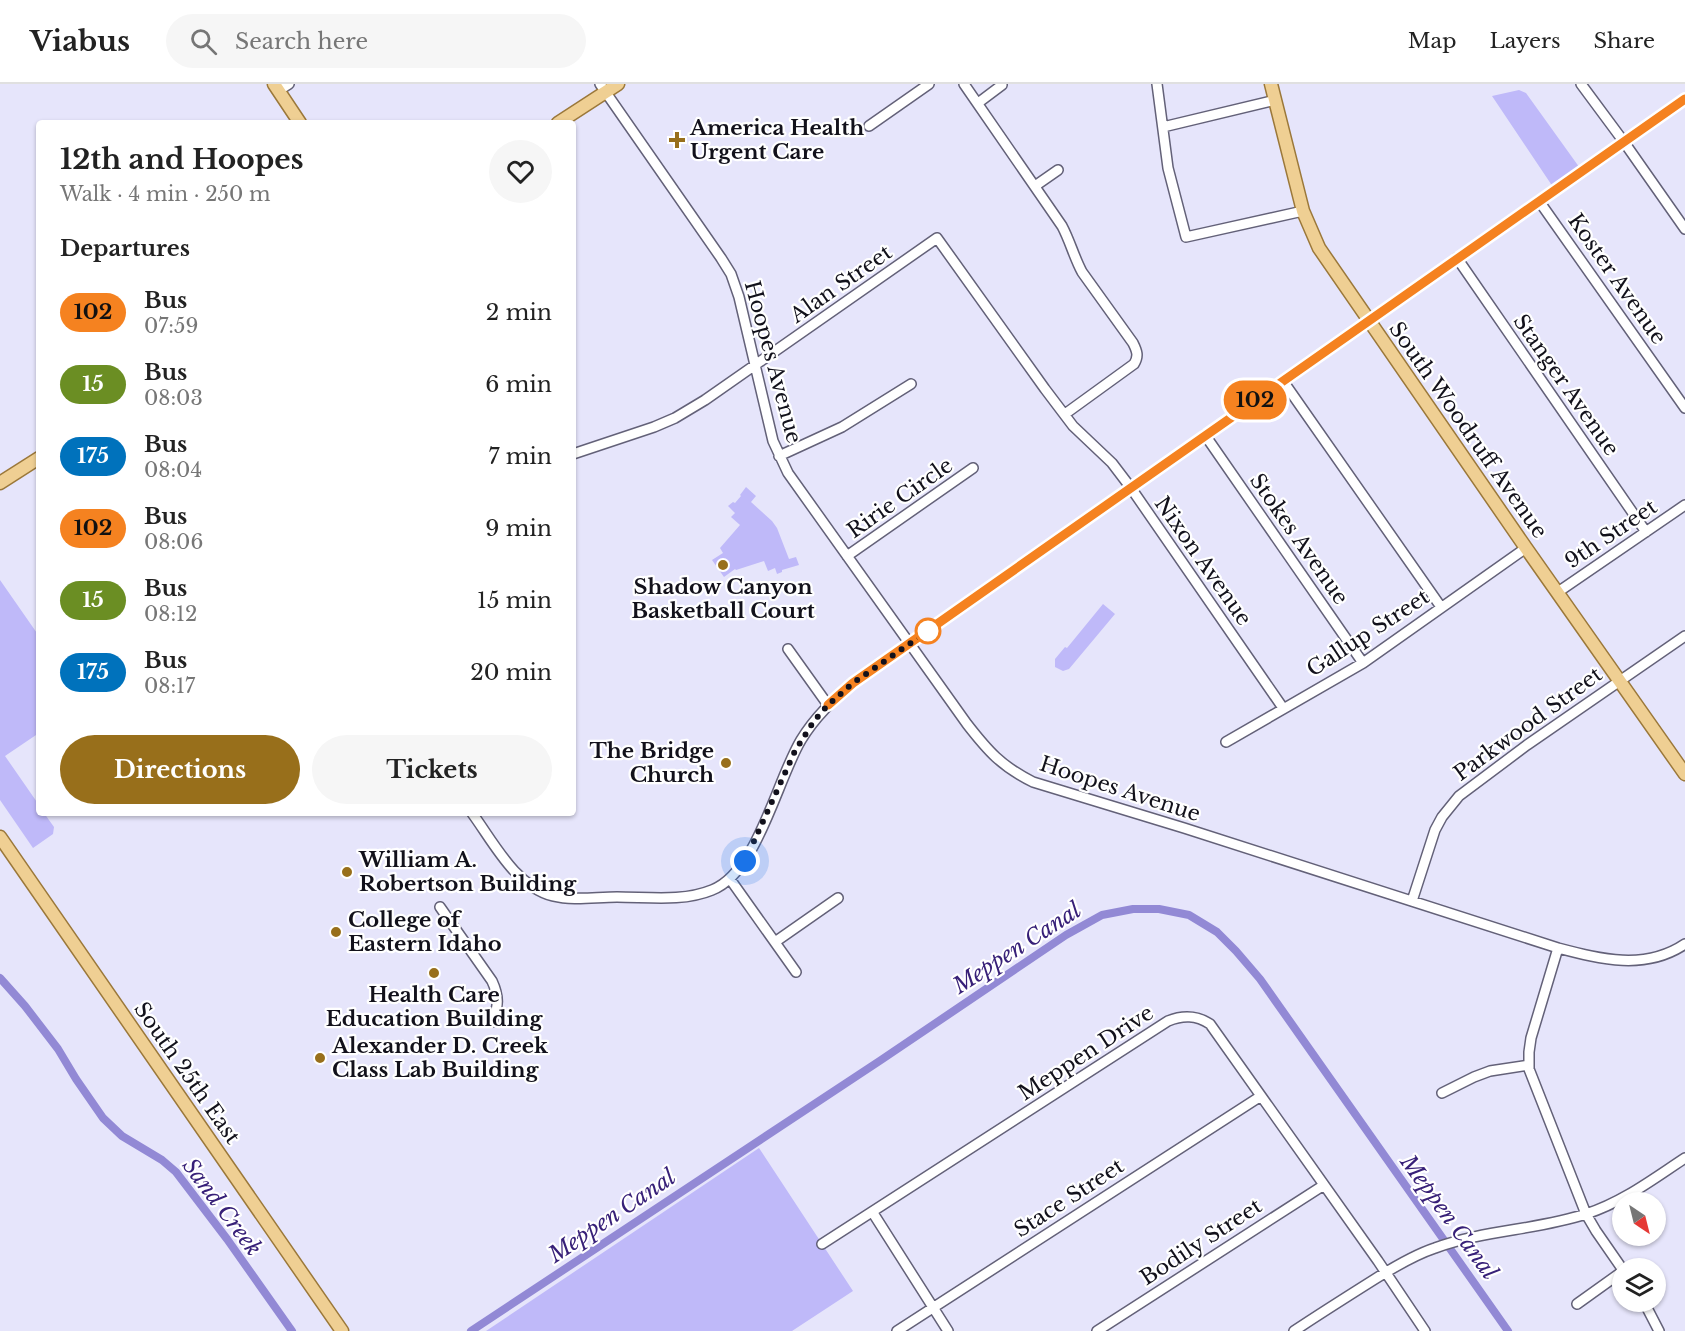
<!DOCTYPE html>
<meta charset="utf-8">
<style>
:root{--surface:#fff;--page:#f6f6f6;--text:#222;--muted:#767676;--line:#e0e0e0;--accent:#986f1b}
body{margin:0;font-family:"Libre Baskerville",serif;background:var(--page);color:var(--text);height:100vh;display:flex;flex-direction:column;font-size:22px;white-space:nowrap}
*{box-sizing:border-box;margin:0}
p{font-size:20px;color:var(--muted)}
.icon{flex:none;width:33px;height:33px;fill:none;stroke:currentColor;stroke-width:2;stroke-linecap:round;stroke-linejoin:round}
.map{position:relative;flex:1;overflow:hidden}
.side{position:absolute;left:36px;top:36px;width:540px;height:696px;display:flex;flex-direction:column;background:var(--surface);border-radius:6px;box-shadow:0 2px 4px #0004}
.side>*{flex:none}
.badge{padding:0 12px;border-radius:20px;font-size:21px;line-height:39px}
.needle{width:39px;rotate:145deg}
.tools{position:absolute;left:1612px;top:1108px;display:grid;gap:12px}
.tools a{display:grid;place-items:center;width:54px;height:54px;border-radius:50%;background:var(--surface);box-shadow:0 2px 4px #0004;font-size:30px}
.you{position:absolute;width:30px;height:30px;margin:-15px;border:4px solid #fff;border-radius:50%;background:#1a73e8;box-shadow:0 0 0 9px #1a73e833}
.map>.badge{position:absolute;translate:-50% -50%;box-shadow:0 0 0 3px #fff}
h2{padding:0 24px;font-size:22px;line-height:54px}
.round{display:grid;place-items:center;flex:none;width:63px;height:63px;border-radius:32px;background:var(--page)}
.head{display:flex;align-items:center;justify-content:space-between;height:102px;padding:0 24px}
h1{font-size:28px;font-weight:700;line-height:45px}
.primary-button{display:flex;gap:12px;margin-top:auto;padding:12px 24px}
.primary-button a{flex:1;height:69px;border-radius:36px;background:var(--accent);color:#fff;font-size:24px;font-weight:700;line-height:69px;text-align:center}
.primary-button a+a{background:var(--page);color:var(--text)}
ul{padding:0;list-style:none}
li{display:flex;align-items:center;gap:18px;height:72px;padding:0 24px}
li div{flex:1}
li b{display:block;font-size:22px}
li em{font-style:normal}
li .badge{min-width:66px;font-weight:700;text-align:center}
header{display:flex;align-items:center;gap:36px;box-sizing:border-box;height:84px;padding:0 30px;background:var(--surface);border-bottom:2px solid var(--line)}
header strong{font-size:28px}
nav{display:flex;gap:33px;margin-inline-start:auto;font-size:21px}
.search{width:420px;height:54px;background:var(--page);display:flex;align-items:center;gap:15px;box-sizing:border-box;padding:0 21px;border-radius:33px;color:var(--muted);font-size:22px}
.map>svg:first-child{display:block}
.green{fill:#bfb9f9}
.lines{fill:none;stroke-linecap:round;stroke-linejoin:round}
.canal{stroke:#9289d5;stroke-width:8}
.minor-casing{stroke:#636178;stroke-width:12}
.major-casing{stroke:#9b783a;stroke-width:15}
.minor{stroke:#fff;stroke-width:9}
.major{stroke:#efcf93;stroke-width:12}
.line-casing{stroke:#fff;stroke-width:14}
.line{stroke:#f58220;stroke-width:9}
.walk{stroke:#12111b;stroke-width:6;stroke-dasharray:0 10.8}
.poi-dot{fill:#986f1b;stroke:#fff;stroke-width:2}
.stop-dot{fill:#fff;stroke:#f58220;stroke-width:3}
.labels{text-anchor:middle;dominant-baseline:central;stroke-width:4.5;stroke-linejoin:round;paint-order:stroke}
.poi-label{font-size:21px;font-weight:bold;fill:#12111b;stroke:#fff;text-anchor:start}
.street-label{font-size:21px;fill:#12111b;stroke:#fff}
.water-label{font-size:22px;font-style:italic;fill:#372078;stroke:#fff}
</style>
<header>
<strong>Viabus</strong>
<div class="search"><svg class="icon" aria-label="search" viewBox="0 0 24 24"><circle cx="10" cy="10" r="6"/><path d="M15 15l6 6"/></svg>Search here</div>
<nav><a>Map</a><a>Layers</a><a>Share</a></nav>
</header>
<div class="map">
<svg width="1685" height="1247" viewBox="0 0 1685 1247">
<rect width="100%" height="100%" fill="#e6e5fb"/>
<path class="green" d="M1519 6 1526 9 1582 87 1555 106 1492 12Z
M746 403 756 412 751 418 772 437 777 444 789 475 796 473 799 481 782 486V488L777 490 775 484 768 487 764 477 736 486 735 485 724 493 712 476 723 469 720 464 740 441 731 433 735 429 728 422 733 418 735 419 741 412 740 411Z
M0 496 39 552V649L5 672 39 721V729H44L54 743 53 750 33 764 0 716Z
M1103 520 1115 530 1069 585 1063 587 1055 583V575L1065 563 1067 564Z
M759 1064 853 1207 792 1247H486Z"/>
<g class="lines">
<path class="canal" d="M0 894 25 922 58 965 76 995 103 1034 122 1052 162 1076 176 1088 227 1155 292 1247
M471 1247 881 976 1066 851 1102 831 1133 825H1159L1189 831 1217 848 1236 867 1260 895 1508 1247"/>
<defs>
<path id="minor" d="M600 0 721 174 731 190 739 213 773 357 788 389 967 640C988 667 1001 682 1033 698L1184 744 1558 864C1600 875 1645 887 1685 860
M964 0 1062 142C1070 157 1074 173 1082 188L1133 259C1137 267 1139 272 1134 280L1065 330
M1157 0 1168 84 1186 153 1303 127
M1581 0 1624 58 1685 145
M278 7 289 0
M978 19 1002 1
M869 42 929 0
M1163 43 1276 16
M1035 102 1058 86
M1539 117 1685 324
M1457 174 1646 448
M1283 297 1441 523
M1205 351 1363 579
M573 370 654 343 675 334 705 316 937 154 1045 305 1073 342 1112 379 1131 404 1283 624
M779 372 842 343 911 300
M847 472 973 384
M1558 508 1685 421
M788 565 828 621
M1226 658 1363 579 1526 464
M472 729C494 759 515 802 553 812 573 817 596 813 617 813 648 813 683 818 712 806 757 789 777 696 801 656 815 633 833 616 853 599L1685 15
M730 795 796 888
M1412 817 1435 746 1442 733 1459 712 1527 661 1685 552
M440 823 492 897C499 912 499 923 492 938
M775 858 838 814
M1558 864 1531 954 1529 968V985L1586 1130 1596 1147 1623 1186
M1442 1009 1474 993 1490 987 1529 981
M873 1129 948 1247
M822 1160 1168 937C1183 931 1196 931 1210 940L1378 1177 1425 1247
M1644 1218 1659 1247
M1577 1220 1623 1187
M897 1247 1261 1012
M1097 1247 1324 1101
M1294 1247C1321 1229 1348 1212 1375 1195 1394 1183 1414 1171 1435 1164 1484 1146 1537 1146 1586 1130 1623 1118 1653 1095 1685 1074"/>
<path id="major" d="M274 0 300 39
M1271 0 1303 127 1319 164 1526 464 1685 690
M558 39 618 0
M0 399 39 374
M0 753 342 1247"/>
</defs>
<use href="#minor" class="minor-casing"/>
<use href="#major" class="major-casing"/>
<use href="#minor" class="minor"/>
<use href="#major" class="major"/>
</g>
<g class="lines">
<defs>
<path id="line" d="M828 621 853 599 1685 15"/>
</defs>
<use href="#line" class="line-casing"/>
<use href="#line" class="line"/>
<path class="walk" d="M745 777 795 667 814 637 828 621 853 599 928 547"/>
</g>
<g class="poi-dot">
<path d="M674 47h6v6h6v6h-6v6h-6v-6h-6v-6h6z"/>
<circle cx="723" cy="481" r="6"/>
<circle cx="726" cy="679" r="6"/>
<circle cx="347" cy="788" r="6"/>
<circle cx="336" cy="848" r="6"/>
<circle cx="434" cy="889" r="6"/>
<circle cx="320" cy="974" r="6"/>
</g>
<circle class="stop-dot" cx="928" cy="547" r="12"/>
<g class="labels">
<g class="poi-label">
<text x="690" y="44">America Health<tspan x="690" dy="24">Urgent Care</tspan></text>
<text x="723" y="503" text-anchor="middle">Shadow Canyon<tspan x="723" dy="24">Basketball Court</tspan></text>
<text x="714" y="667" text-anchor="end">The Bridge<tspan x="714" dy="24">Church</tspan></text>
<text x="359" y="776">William A.<tspan x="359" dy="24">Robertson Building</tspan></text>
<text x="348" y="836">College of<tspan x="348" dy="24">Eastern Idaho</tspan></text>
<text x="434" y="911" text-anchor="middle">Health Care<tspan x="434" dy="24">Education Building</tspan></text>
<text x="332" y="962">Alexander D. Creek<tspan x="332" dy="24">Class Lab Building</tspan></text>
</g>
<g class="street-label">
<text transform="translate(1617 195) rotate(55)">Koster Avenue</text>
<text transform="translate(841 200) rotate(-35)">Alan Street</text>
<text transform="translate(773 278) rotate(75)">Hoopes Avenue</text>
<text transform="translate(1566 301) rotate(55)">Stanger Avenue</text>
<text transform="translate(1468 346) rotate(55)">South Woodruff Avenue</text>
<text transform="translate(900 414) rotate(-35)">Ririe Circle</text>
<text transform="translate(1611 450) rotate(-34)">9th Street</text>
<text transform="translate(1299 455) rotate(55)">Stokes Avenue</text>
<text transform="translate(1203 477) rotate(55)">Nixon Avenue</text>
<text transform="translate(1368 549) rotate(-33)">Gallup Street</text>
<text transform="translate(1528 640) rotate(-36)">Parkwood Street</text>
<text transform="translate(1120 705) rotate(18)">Hoopes Avenue</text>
<text transform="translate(1086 969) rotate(-33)">Meppen Drive</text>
<text transform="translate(187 989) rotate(55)">South 25th East</text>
<text transform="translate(1069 1114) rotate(-33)">Stace Street</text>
<text transform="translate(1201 1158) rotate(-33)">Bodily Street</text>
</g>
<g class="water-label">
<text transform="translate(1017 864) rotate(-33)">Meppen Canal</text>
<text transform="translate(222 1123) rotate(53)">Sand Creek</text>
<text transform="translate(612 1132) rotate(-34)">Meppen Canal</text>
<text transform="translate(1449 1133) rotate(54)">Meppen Canal</text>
</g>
</g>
</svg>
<div class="tools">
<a><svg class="needle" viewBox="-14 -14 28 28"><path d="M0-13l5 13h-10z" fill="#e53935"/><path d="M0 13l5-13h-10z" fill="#767676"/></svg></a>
<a><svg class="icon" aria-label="layers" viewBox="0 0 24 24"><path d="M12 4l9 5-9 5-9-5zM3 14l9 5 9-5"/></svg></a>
</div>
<div class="you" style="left:745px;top:777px"></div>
<b class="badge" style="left:1255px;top:316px;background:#f58220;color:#111">102</b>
<section class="side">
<div class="head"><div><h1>12th and Hoopes</h1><p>Walk · 4 min · 250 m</p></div><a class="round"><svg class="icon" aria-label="heart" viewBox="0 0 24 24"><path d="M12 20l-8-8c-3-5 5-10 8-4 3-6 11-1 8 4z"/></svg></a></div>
<h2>Departures</h2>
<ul>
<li><span class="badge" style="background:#f58220;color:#111">102</span><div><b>Bus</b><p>07:59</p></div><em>2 min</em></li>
<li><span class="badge" style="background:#6b8e23;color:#fff">15</span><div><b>Bus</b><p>08:03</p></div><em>6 min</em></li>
<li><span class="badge" style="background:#0072bc;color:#fff">175</span><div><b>Bus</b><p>08:04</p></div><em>7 min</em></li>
<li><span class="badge" style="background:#f58220;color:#111">102</span><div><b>Bus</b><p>08:06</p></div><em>9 min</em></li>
<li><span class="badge" style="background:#6b8e23;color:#fff">15</span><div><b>Bus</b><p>08:12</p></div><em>15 min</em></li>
<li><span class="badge" style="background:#0072bc;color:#fff">175</span><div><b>Bus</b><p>08:17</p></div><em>20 min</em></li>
</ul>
<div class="primary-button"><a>Directions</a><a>Tickets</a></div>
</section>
</div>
